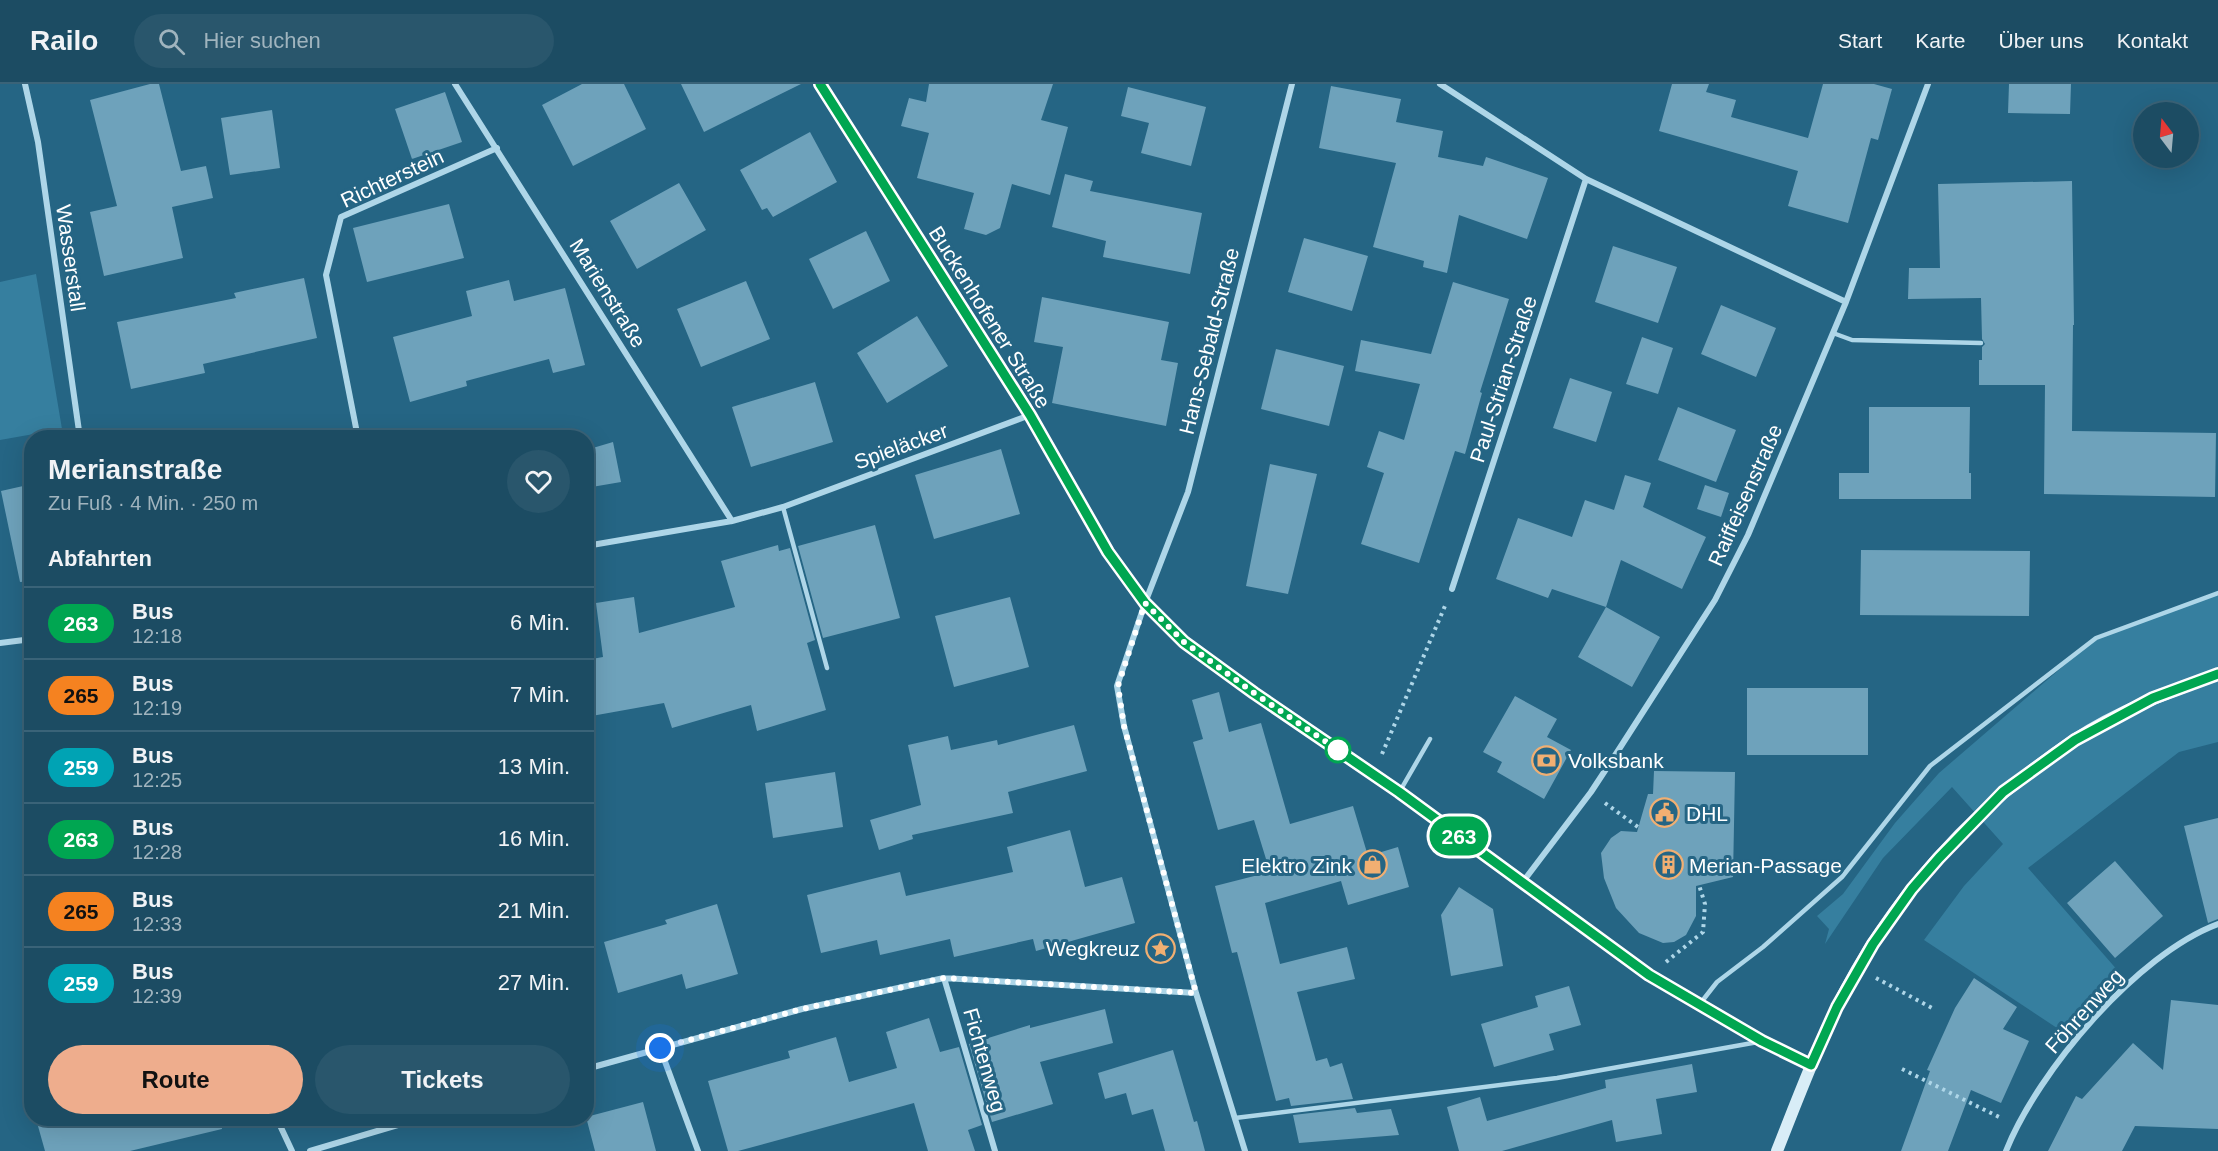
<!DOCTYPE html>
<html lang="de">
<meta charset="utf-8">
<style>
:root{--surface:#1c4c63;--page:#29566c;--text:#f1f3f6;--muted:#a0b4be;--line:#3a6378;--accent:#eead8d}
body{margin:0;font-family:Arial,sans-serif;background:var(--page);color:var(--text);height:100vh;display:flex;flex-direction:column;font-size:22px;white-space:nowrap}
*{box-sizing:border-box;margin:0}
p{font-size:20px;color:var(--muted)}
.icon{flex:none;width:33px;height:33px;fill:none;stroke:currentColor;stroke-width:2;stroke-linecap:round;stroke-linejoin:round}
.map{position:relative;flex:1;overflow:hidden}
.sheet{position:absolute;left:24px;top:346px;width:570px;height:696px;display:flex;flex-direction:column;background:var(--surface);border-radius:24px;box-shadow:0 6px 24px #0002,0 0 0 2px var(--line)}
.sheet>*{flex:none}
.badge{padding:0 12px;border-radius:20px;font-size:21px;line-height:39px}
.needle{width:39px;rotate:344deg}
.buttons{position:absolute;left:2133px;top:18px;display:grid;gap:12px}
.buttons a{display:grid;place-items:center;width:66px;height:66px;border-radius:50%;background:var(--surface);box-shadow:0 6px 24px #0002,0 0 0 2px var(--line);font-size:30px}
.you{position:absolute;width:30px;height:30px;margin:-15px;border:4px solid #fff;border-radius:50%;background:#1a73e8;box-shadow:0 0 0 9px #1a73e833}
.map>.badge{position:absolute;translate:-50% -50%;box-shadow:0 0 0 3px #fff}
h2{padding:0 24px;font-size:22px;line-height:54px}
.round{display:grid;place-items:center;flex:none;width:63px;height:63px;border-radius:32px;background:var(--page)}
.head{display:flex;align-items:center;justify-content:space-between;height:102px;padding:0 24px}
h1{font-size:28px;font-weight:800;line-height:45px}
.action{display:flex;gap:12px;margin-top:auto;padding:12px 24px}
.action a{flex:1;height:69px;border-radius:36px;background:var(--accent);color:#111;font-size:24px;font-weight:800;line-height:69px;text-align:center}
.action a+a{background:var(--page);color:var(--text)}
ul{padding:0;list-style:none}
li{display:flex;align-items:center;gap:18px;height:72px;padding:0 24px;border-top:2px solid var(--line)}
li div{flex:1}
li b{display:block;font-size:22px}
li em{font-style:normal}
li .badge{min-width:66px;font-weight:700;text-align:center}
header{display:flex;align-items:center;gap:36px;box-sizing:border-box;height:84px;padding:0 30px;background:var(--surface);border-bottom:2px solid var(--line)}
header strong{font-size:28px}
nav{display:flex;gap:33px;margin-inline-start:auto;font-size:21px}
.search{width:420px;height:54px;background:var(--page);display:flex;align-items:center;gap:15px;box-sizing:border-box;padding:0 21px;border-radius:33px;color:var(--muted);font-size:22px}
.map>svg:first-child{display:block}
.green{fill:#367f9f}
.building{fill:#6ea2bb}
.lines{fill:none;stroke-linecap:round;stroke-linejoin:round}
.path{stroke:#aed6e8;stroke-width:4;stroke-dasharray:3 4.5;stroke-linecap:butt}
.service{stroke:#aed6e8;stroke-width:4.5}
.minor{stroke:#aed6e8;stroke-width:6}
.tertiary{stroke:#aed6e8;stroke-width:10}
.secondary{stroke:#d8edf7;stroke-width:12}
.line-casing{stroke:#fff;stroke-width:14}
.line{stroke:#00a651;stroke-width:9}
.walk{stroke:#fff;stroke-width:6;stroke-dasharray:0 10.8}
.stop-dot{fill:#fff;stroke:#00a651;stroke-width:3}
.labels{text-anchor:middle;dominant-baseline:central;stroke-width:6;stroke-linejoin:round;paint-order:stroke}
.street-label{font-size:21px;fill:#fff;stroke:#256584}
.poi-label{font-size:21px;fill:#fff;stroke:#256584;text-anchor:start}
</style>
<header>
<strong>Railo</strong>
<div class="search"><svg class="icon" aria-label="search" viewBox="0 0 24 24"><circle cx="10" cy="10" r="6"/><path d="M15 15l6 6"/></svg>Hier suchen</div>
<nav><a>Start</a><a>Karte</a><a>Über uns</a><a>Kontakt</a></nav>
</header>
<div class="map">
<svg width="2218" height="1067" viewBox="0 0 2218 1067">
<rect width="100%" height="100%" fill="#256584"/>
<path class="green" d="M36 190 62 345 0 356V198Z
M2218 509V658L2179 668 2028 784 2119 888 2060 946 1924 856 1964 802 2003 760 1952 703 1883 774 1825 860 1829 845 1817 832 1843 810 1895 739 1939 689 2096 554Z"/>
<path class="building" d="M150 0H159L181 87 206 82 213 114 172 123 183 174 104 192 90 128 117 122 90 16Z
M582 0H624L646 45 573 82 542 21Z
M681 0H801L704 48Z
M929 0H1053L1041 36 1068 43 1050 111 1012 100 1000 144 986 151 964 145 974 109 917 94 929 49 901 42 909 14 926 18Z
M1672 0H1709L1706 8 1736 16 1731 33 1808 54 1823 0H1874L1892 5 1878 56 1871 54 1848 139 1788 122 1798 87 1659 47Z
M2009 0H2071L2070 30 2008 29Z
M1331 2 1401 15 1396 38 1443 47 1438 73 1483 82 1486 73 1548 94 1527 155 1459 131 1447 189 1423 183 1424 177 1373 163 1396 79 1319 64Z
M1128 3 1206 23 1191 82 1141 69 1149 39 1121 32Z
M445 8 462 58 412 75 395 25Z
M272 26 280 84 230 91 221 34Z
M810 48 837 98 773 133 767 124 762 126 740 86Z
M1065 90 1093 97 1090 107 1202 129 1190 190 1103 173 1106 157 1052 143Z
M2072 97 2074 241H2073L2072 347 2216 349 2215 413 2044 410 2045 301H1979V276H1982V263L1985 260 1982 255 1981 214 1908 215 1909 184H1940L1938 100Z
M679 99 706 146 637 185 610 137Z
M449 120 464 174 367 198 353 144Z
M866 147 890 197 833 225 809 175Z
M1304 154 1368 172 1352 227 1288 208Z
M1613 162 1677 183 1658 239 1595 218Z
M304 194 317 254 203 280 205 289 131 305 117 238 236 214 234 209Z
M509 196 514 217 565 204 585 281 553 289 549 275 466 297 467 302 410 318 393 253 472 232 466 207Z
M746 197 770 255 701 283 677 225Z
M1453 198 1509 215 1480 308 1482 309 1465 370 1455 367 1419 479 1361 460 1384 389 1367 383 1379 347 1404 356 1420 300 1355 287 1361 256 1431 270Z
M1042 213 1169 238 1161 276 1178 279 1166 342 1052 319 1063 263 1034 258Z
M1721 221 1776 244 1756 293 1701 270Z
M917 232 948 282 887 319 857 269Z
M1642 253 1673 264 1658 310 1626 300Z
M1276 265 1344 282 1329 342 1261 325Z
M1570 294 1612 308 1596 358 1553 344Z
M815 298 833 358 751 383 732 323Z
M1678 323 1736 346 1716 398 1658 376Z
M1869 323H1970L1969 389H1971V415H1839V389H1869Z
M613 358 621 398 586 404V366Z
M1001 365 1020 430 934 455 915 391Z
M1270 380 1317 390 1288 510 1246 502Z
M1625 391 1651 399 1643 423 1706 453 1682 505 1621 476 1606 523 1552 505 1548 514 1496 495 1518 434 1572 453 1585 416 1614 426Z
M32 400V497L20 498 1 407Z
M1705 401 1729 409 1721 433 1697 425Z
M875 441 900 534 823 554 798 462Z
M778 461 779 467 790 464 815 556 807 559 826 626 757 647 751 621 672 644 664 619 586 633V576L603 573 596 519 634 513 639 549 735 523 721 477Z
M1861 466 2030 467 2029 532 1860 531Z
M1010 513 1029 583 954 603 935 532Z
M1606 523 1660 553 1632 603 1578 573Z
M1747 604H1868V671H1747Z
M1219 608 1229 648 1261 639 1290 740 1353 722 1368 772 1398 763 1409 803 1348 821 1341 797 1265 819 1280 880 1347 863 1355 895 1297 908 1316 977 1327 974 1330 983 1342 979 1353 1015 1291 1022 1289 1014 1276 1017 1237 868 1232 869 1215 802 1270 788 1254 736 1218 746 1193 658 1203 655 1192 616Z
M1515 612 1557 635 1547 653 1571 666 1544 715 1497 688 1502 678 1483 668Z
M1074 641 1087 687 1008 708 1013 729 912 751 913 755 879 766 870 736 921 721 908 661 948 652 951 666 997 656 998 661Z
M1654 687 1735 688 1733 793 1696 802V832L1686 851 1674 858 1663 859 1639 849 1616 824 1604 794 1601 769 1611 754 1621 747 1637 748 1648 710H1653Z
M835 688 843 743 773 754 765 699Z
M2218 734V835L2208 839 2184 742Z
M1070 746 1085 803 1122 793 1135 839 1036 867 1033 855 954 873 950 855 880 871 877 856 821 869 807 811 900 788 906 812 1013 788 1007 763Z
M2115 777 2163 832 2115 874 2067 819Z
M1459 803 1493 825 1503 882 1451 892 1441 831Z
M717 820 738 890 686 905 682 890 618 909 604 858 667 840 665 836Z
M1974 894 2017 923 2003 945 2029 957 2001 1019 1971 1006 1948 1067H1901L1930 987 1927 986 1955 924Z
M1569 902 1581 941 1549 950 1554 966 1494 983 1481 940 1538 923 1535 912Z
M2171 916 2218 921V1045L2135 1042 2122 1067H2048L2076 1012 2082 1015 2133 959 2163 986Z
M1105 925 1113 959 1040 978 1053 1020 992 1038 969 960 1030 941V944Z
M929 934 940 968 959 963 982 1041 968 1046 975 1067H928L914 1019 738 1067H728L708 997 790 974 788 967 836 953 849 998 897 984 886 948Z
M1173 966 1194 1038 1197 1037 1205 1067H1165L1153 1025 1132 1031 1126 1009 1105 1015 1098 989Z
M1692 980 1697 1008 1656 1015 1662 1050 1616 1058 1612 1036 1502 1067H1459L1447 1023 1480 1013 1487 1037 1606 1004 1605 996Z
M643 1018 656 1067H595L586 1033Z
M1355 1024 1357 1029 1391 1025 1399 1051 1299 1059 1293 1031Z
M36 1035H221L222 1045 130 1067H45Z"/>
<g class="lines">
<path class="path" d="M1382 670 1445 522
M1605 719 1638 743
M1666 878 1703 848 1705 820 1699 801
M1876 894 1934 925
M1902 985 2001 1034"/>
<path class="service" d="M1833 249 1852 256 1981 259
M783 423 827 584
M1400 707 1430 655
M1699 921 1717 898 1763 863 1842 793 1930 682 2096 554 2218 509
M1235 1034 1557 994 1758 958"/>
<path class="minor" d="M25 0 38 58 80 354
M455 0 732 437
M1440 0 1586 95 1846 218
M358 354 326 191 341 133 497 64
M586 462 732 437 783 423 1030 331
M1452 505 1586 95
M0 559 32 555
M1522 799 1591 708 1614 673 1715 516 1748 451 1846 218 1928 0
M944 894 995 1067
M660 964 698 1067
M586 985 802 925 944 894 1196 909
M277 1035 292 1067
M310 1067 418 1035
M1245 1067 1196 909 1124 642 1117 602 1145 519 1188 408 1292 0
M2006 1067C2038 987 2137 870 2218 840"/>
<path class="tertiary" d="M819 0 1030 331 1108 468 1145 519 1183 558 1254 609 1399 708 1649 891 1762 957 1811 981"/>
<path class="secondary" d="M1777 1067C1796 1019 1814 971 1836 925 1888 817 1974 722 2074 656 2118 627 2169 608 2218 590"/>
</g>
<g class="lines">
<defs>
<path id="line" d="M820 0 1030 331 1108 468 1145 519 1184 558 1254 609 1399 708 1649 891 1762 957 1811 981 1837 923 1873 860 1912 805 1939 774 2003 708 2075 656 2153 614 2218 590"/>
</defs>
<use href="#line" class="line-casing"/>
<use href="#line" class="line"/>
<path class="walk" d="M660 964 802 925 944 894 1196 909 1124 642 1118 602 1145 519 1184 558 1254 609 1338 666"/>
</g>
<defs>
<symbol id="bank-ring" viewBox="-11 -11 22 22"><circle r="9.5" fill="#256584" stroke="#f1af72" stroke-width="1.5"/><path d="M-6-4H6V4H-6ZM0-2.3a2.3 2.3 0 1 0 0 4.6a2.3 2.3 0 1 0 0-4.6Z" fill="#f1af72"/></symbol>
<symbol id="civic-ring" viewBox="-11 -11 22 22"><circle r="9.5" fill="#256584" stroke="#f1af72" stroke-width="1.5"/><path d="M-.6-6.5H3V-4.5H.6V-3L4-1V1h2V6H-6V1h2V-1L-.6-3ZM-1.2 2.5V6h2.4V2.5Z" fill="#f1af72"/></symbol>
<symbol id="shop-ring" viewBox="-11 -11 22 22"><circle r="9.5" fill="#256584" stroke="#f1af72" stroke-width="1.5"/><path d="M-5-2.5h2.3a2.7 3.5 0 0 1 5.4 0H5L5.5 6h-11ZM-1.5-2.5h3a1.5 2.3 0 0 0-3 0Z" fill="#f1af72"/></symbol>
<symbol id="building-ring" viewBox="-11 -11 22 22"><circle r="9.5" fill="#256584" stroke="#f1af72" stroke-width="1.5"/><path d="M-4-6H4V6H1V3H-1V6H-4ZM-2.5-4.3h1.7v1.8h-1.7ZM.8-4.3h1.7v1.8H.8ZM-2.5-1h1.7V.8h-1.7ZM.8-1h1.7V.8H.8Z" fill="#f1af72"/></symbol>
<symbol id="sight-ring" viewBox="-11 -11 22 22"><circle r="9.5" fill="#256584" stroke="#f1af72" stroke-width="1.5"/><path d="M0-6L1.8-2.2L6-1.7L2.9 1.2L3.7 5.4L0 3.3L-3.7 5.4L-2.9 1.2L-6-1.7L-1.8-2.2Z" fill="#f1af72"/></symbol>
</defs>
<g fill-rule="evenodd">
<use href="#bank-ring" x="1530" y="660" width="33" height="33"/>
<use href="#civic-ring" x="1648" y="712" width="33" height="33"/>
<use href="#shop-ring" x="1356" y="764" width="33" height="33"/>
<use href="#building-ring" x="1652" y="764" width="33" height="33"/>
<use href="#sight-ring" x="1144" y="848" width="33" height="33"/>
</g>
<circle class="stop-dot" cx="1338" cy="666" r="12"/>
<g class="labels">
<g class="street-label">
<text transform="translate(392 94) rotate(-25)">Richterstein</text>
<text transform="translate(71 174) rotate(82)">Wasserstall</text>
<text transform="translate(608 209) rotate(58)">Marienstraße</text>
<text transform="translate(990 233) rotate(58)">Buckenhofener Straße</text>
<text transform="translate(1209 257) rotate(-76)">Hans-Sebald-Straße</text>
<text transform="translate(1503 295) rotate(-72)">Paul-Strian-Straße</text>
<text transform="translate(901 362) rotate(-20)">Spieläcker</text>
<text transform="translate(1745 411) rotate(-66)">Raiffeisenstraße</text>
<text transform="translate(2084 927) rotate(-48)">Föhrenweg</text>
<text transform="translate(985 976) rotate(74)">Fichtenweg</text>
</g>
<g class="poi-label">
<text x="1568" y="676">Volksbank</text>
<text x="1686" y="729">DHL</text>
<text x="1352" y="781" text-anchor="end">Elektro Zink</text>
<text x="1689" y="781">Merian-Passage</text>
<text x="1140" y="864" text-anchor="end">Wegkreuz</text>
</g>
</g>
</svg>
<div class="buttons">
<a><svg class="needle" viewBox="-14 -14 28 28"><path d="M0-13l5 13h-10z" fill="#e53935"/><path d="M0 13l5-13h-10z" fill="#a0b4be"/></svg></a>
</div>
<div class="you" style="left:660px;top:964px"></div>
<b class="badge" style="left:1459px;top:752px;background:#00a651;color:#fff">263</b>
<section class="sheet">
<div class="head"><div><h1>Merianstraße</h1><p>Zu Fuß · 4 Min. · 250 m</p></div><a class="round"><svg class="icon" aria-label="heart" viewBox="0 0 24 24"><path d="M12 20l-8-8c-3-5 5-10 8-4 3-6 11-1 8 4z"/></svg></a></div>
<h2>Abfahrten</h2>
<ul>
<li><span class="badge" style="background:#00a651;color:#fff">263</span><div><b>Bus</b><p>12:18</p></div><em>6 Min.</em></li>
<li><span class="badge" style="background:#f58220;color:#111">265</span><div><b>Bus</b><p>12:19</p></div><em>7 Min.</em></li>
<li><span class="badge" style="background:#00a3b4;color:#fff">259</span><div><b>Bus</b><p>12:25</p></div><em>13 Min.</em></li>
<li><span class="badge" style="background:#00a651;color:#fff">263</span><div><b>Bus</b><p>12:28</p></div><em>16 Min.</em></li>
<li><span class="badge" style="background:#f58220;color:#111">265</span><div><b>Bus</b><p>12:33</p></div><em>21 Min.</em></li>
<li><span class="badge" style="background:#00a3b4;color:#fff">259</span><div><b>Bus</b><p>12:39</p></div><em>27 Min.</em></li>
</ul>
<div class="action"><a>Route</a><a>Tickets</a></div>
</section>
</div>
